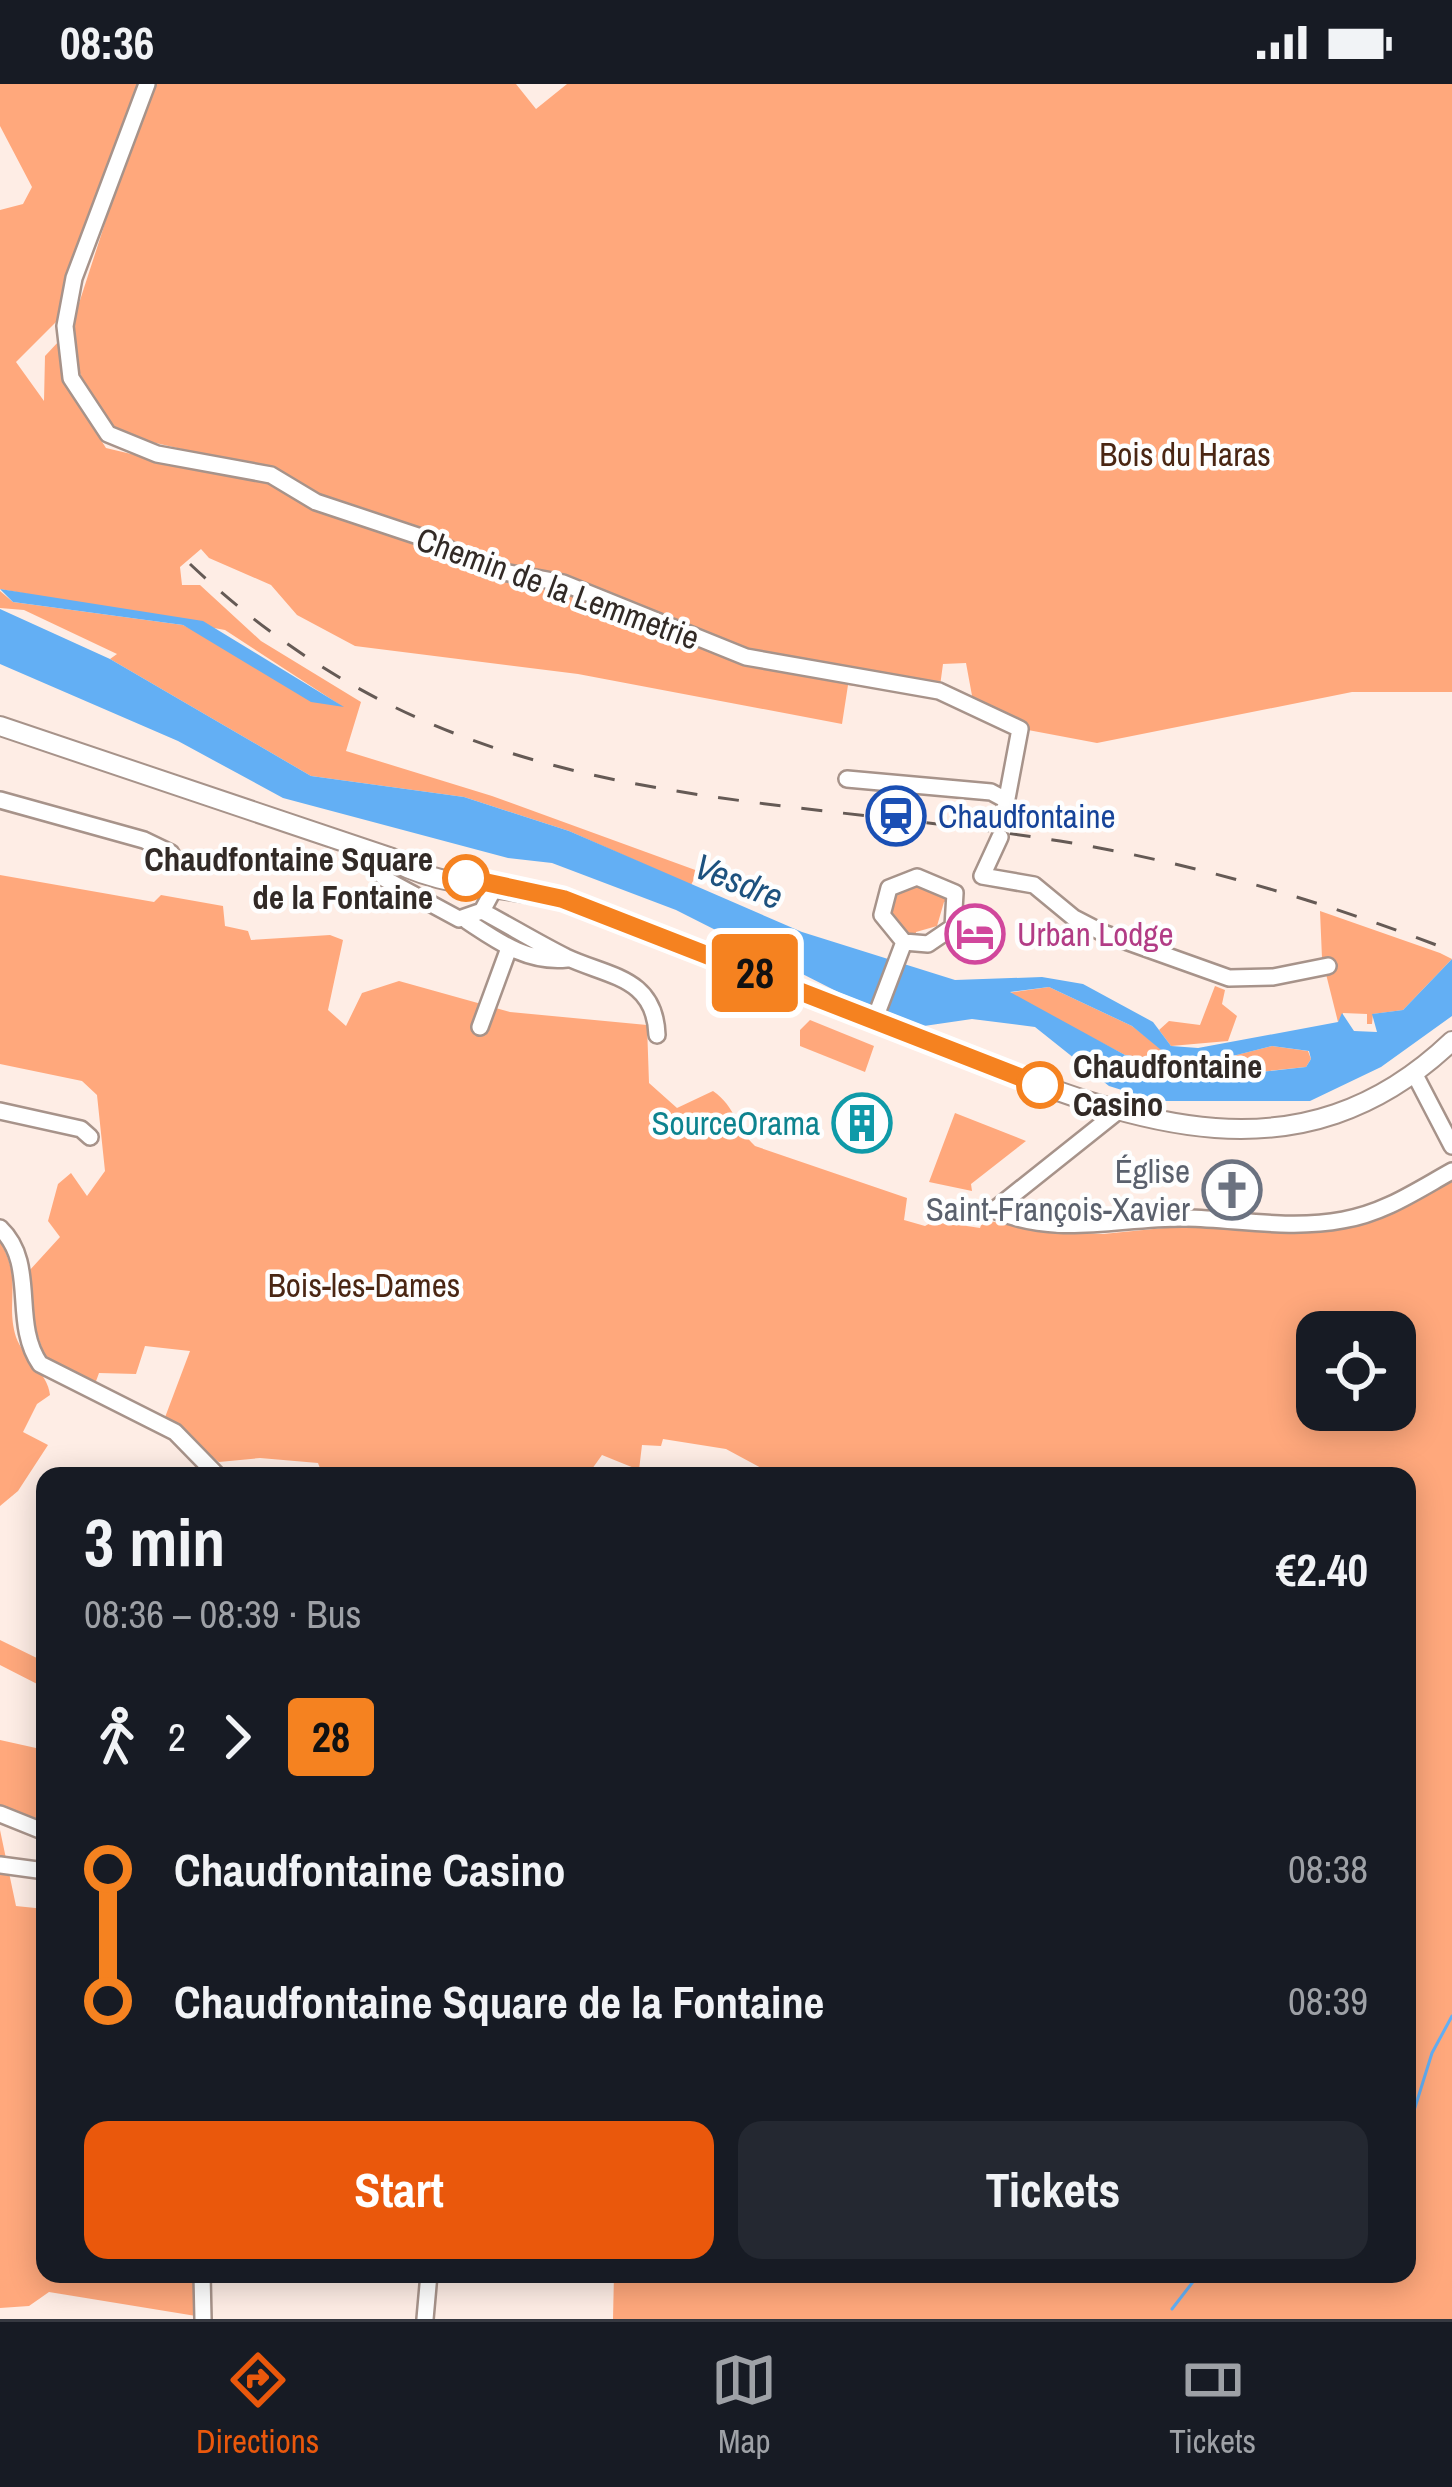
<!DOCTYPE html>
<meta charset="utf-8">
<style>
:root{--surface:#171b24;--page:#242831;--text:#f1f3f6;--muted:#9ea1a6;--line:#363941;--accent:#ea580c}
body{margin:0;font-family:"Archivo Narrow",sans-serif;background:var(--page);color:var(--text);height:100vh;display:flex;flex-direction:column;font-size:45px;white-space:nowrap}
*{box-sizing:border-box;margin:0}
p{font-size:39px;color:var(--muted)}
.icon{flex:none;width:66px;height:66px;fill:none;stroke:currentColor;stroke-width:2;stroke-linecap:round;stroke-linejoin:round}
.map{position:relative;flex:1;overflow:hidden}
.details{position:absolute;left:36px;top:1383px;width:1380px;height:816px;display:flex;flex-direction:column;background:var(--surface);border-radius:24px;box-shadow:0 6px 30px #0003}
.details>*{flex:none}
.badge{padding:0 24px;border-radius:9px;font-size:42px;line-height:78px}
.controls{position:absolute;left:1296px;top:1227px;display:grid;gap:24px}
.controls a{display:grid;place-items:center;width:120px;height:120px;border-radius:24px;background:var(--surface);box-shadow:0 6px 30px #0003;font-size:60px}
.map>.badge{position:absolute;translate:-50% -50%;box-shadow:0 0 0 6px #fff}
.legs{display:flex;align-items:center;gap:18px;height:132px;padding:0 48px;font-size:39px}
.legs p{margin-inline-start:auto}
.headline{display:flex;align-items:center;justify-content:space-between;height:204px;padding:0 48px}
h1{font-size:66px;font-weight:800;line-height:90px}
.primary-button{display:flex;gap:24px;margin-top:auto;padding:24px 48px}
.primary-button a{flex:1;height:138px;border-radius:24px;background:var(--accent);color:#fff;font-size:48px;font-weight:800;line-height:138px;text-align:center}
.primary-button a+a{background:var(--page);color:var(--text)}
ul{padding:0 48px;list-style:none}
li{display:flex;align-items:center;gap:42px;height:132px;font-size:45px}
li i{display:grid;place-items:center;width:18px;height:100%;margin:0 15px;background:currentColor}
li i::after{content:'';width:30px;height:30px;margin:-15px;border:9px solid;border-radius:50%;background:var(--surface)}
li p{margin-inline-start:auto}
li:first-child i{background:linear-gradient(#0000 50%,currentColor 0)}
li:last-child i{background:linear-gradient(currentColor 50%,#0000 0)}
.status{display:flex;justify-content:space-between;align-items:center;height:84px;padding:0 60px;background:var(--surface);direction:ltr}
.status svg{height:33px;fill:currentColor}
.dock{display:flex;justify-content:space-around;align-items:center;height:168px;border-top:3px solid var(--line);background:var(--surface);font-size:33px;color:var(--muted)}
.dock a{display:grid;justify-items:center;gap:6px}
.dock .active{color:var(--accent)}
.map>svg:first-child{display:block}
.green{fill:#ffa87c;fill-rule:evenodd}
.water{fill:#63aff4;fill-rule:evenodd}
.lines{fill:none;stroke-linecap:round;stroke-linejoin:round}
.stream{stroke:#63aff4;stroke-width:3}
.minor-casing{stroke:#a7938a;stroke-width:20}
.major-casing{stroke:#a7938a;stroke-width:22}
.minor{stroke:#fff;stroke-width:15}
.major{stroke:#fff;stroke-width:18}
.rail{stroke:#655a55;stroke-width:3;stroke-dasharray:21 21;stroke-linecap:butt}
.line-1-casing{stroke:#fff;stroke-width:27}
.line-1{stroke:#f58220;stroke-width:18}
.stop-1-dot{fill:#fff;stroke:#f58220;stroke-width:6}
.labels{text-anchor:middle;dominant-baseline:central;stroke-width:9;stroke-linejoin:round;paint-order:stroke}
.park-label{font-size:33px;fill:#4a2613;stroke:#fefefe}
.street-label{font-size:33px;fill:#322a26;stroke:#fefefe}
.transit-label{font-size:33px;fill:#164399;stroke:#fefefe;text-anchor:start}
.stop-label{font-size:33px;font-weight:bold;fill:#322a26;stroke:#fefefe;text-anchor:end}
.hotel-label{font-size:33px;fill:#b23c85;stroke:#fefefe;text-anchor:start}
.culture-label{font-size:33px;fill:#0d838f;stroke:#fefefe;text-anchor:end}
.worship-label{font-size:33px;fill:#5b616d;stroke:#fefefe;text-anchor:end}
.water-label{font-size:36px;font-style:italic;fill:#1d527f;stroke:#fefefe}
</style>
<div class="status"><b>08:36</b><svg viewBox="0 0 49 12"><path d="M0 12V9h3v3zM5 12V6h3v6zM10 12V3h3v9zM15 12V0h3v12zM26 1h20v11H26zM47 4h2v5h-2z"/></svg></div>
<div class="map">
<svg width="1452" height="2235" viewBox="0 0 1452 2235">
<rect width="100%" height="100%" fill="#feede5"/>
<path class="green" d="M0 0H142L63 231 16 278 44 317 45 272 60 256 67 303 106 364 190 384 253 391 312 424 364 437 497 497 560 506 728 572 934 613 848 601 842 640 578 590 355 562 297 531 271 501 209 474 201 465 180 483 182 501H200L261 557 361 618 346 667 492 712 698 787 691 801 569 747 464 713 311 692 110 575 117 570 24 526 0 524V507L13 518 183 541 340 621 225 546 0 505V126L23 120 32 103 0 42Z
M150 0H516L536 25 567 0H1452V608H1352L1097 659 1028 646 973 617 966 579 943 580 940 602 740 564 487 479 315 410 285 389 117 350 96 327 74 275 72 241Z
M0 791 154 818 161 811 223 822 225 842 248 847 251 856 330 851 343 856 328 926 346 942 362 909 399 897 510 928 647 941 649 999 677 1024 713 1007C736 1023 736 1044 755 1062L907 1114 904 1136 925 1142 934 1137 980 1144 983 1136 1054 1148 1103 1150 1184 1142 1274 1149 1337 1144 1401 1124 1452 1098V2235H613L614 2190H1407V1392H776L726 1365 663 1355 661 1362 642 1361 639 1386 602 1371 587 1392H323L318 1379 260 1374 219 1378 164 1336 190 1267 145 1262 136 1290 99 1289 95 1300 47 1279 31 1231 29 1187 60 1153 48 1137 58 1100 71 1089 87 1112 105 1087 97 1011 82 997 0 980ZM1317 1248H1395V1326H1317Z
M916 796 952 816 944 818 937 842 916 848 915 857 888 839 897 801Z
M1320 827 1440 869 1452 875 1403 926 1373 930 1372 940H1367V930L1343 929 1338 938 1322 874Z
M1215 902 1225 906 1222 920 1237 932 1228 957 1171 962 1159 946 1169 937 1200 941Z
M1049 903 1132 942 1167 969 1163 976 1125 971 1007 909Z
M810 936 874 962 865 988 800 962V946Z
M1272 962 1308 967 1311 975 1306 983 1213 993 1204 979Z
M955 1029 1026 1057 971 1100 972 1107 929 1098Z
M0 1158C23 1196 5 1218 16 1253 23 1274 48 1289 50 1311L37 1320 23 1348 48 1361 18 1407 0 1422Z
M0 1556 45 1578V1604L0 1581Z
M0 1656 45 1666V1741L0 1723Z
M0 1746 16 1822 45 1825V2190H197L196 2232 49 2208 29 2222 0 2224Z"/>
<path class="water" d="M0 505 203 537 344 623 311 618 183 541 13 518Z
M0 525 110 575 311 692 464 713 569 747 802 848 955 896 1042 893 1083 900 1153 938 1171 962 1198 964 1338 938 1342 929 1354 947 1377 948 1372 930 1403 926 1452 875V932L1381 983 1310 1017H1157L1109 1002 1035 943 972 935 924 942 840 909 676 826 552 779 508 774 283 714 178 657 0 580ZM1049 903 1132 942 1166 970 1163 976 1125 971 1010 908ZM1272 962 1309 967 1311 975 1306 983 1214 993 1205 979Z"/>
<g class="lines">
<path class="stream" d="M1407 2049 1432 1969 1452 1932
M1172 2225 1199 2190"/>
<defs>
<path id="minor" d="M147 0 74 194 65 242 71 294 108 350 157 370 271 391 316 418 433 457 487 485 563 499 746 573 939 607 1020 645 1005 725
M847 695 991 708 1006 716
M0 716 144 756 171 769
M380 770 379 787 385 795 459 835 482 827 495 803
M982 792 1034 801 1074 834 1103 849 1229 894 1273 893 1328 882
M982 792 1000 753
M917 793 955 809 953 843 928 860 904 858 882 831 889 804Z
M482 827C510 842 538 859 566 873 609 893 655 893 657 951
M467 837C499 858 527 879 567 875
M874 937 904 858
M480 943 509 864
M1414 989 1452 1062
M0 1027 81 1045 90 1053
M1117 1028 994 1126C1059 1154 1119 1133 1186 1134 1238 1135 1290 1146 1343 1136 1384 1129 1416 1107 1452 1087
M0 1144C38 1180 11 1238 40 1280L175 1348 218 1392
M0 1730 45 1748
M0 1781 45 1787
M202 2190 203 2235
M425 2235 429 2190"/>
<path id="major" d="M0 642 392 774
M380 770C448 812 515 797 588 825 698 867 808 912 918 954 1101 1023 1284 1117 1452 957"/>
</defs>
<use href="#minor" class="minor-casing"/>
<use href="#major" class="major-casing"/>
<use href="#minor" class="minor"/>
<use href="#major" class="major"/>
<path class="rail" d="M190 480C455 730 726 704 1060 757 1194 779 1326 818 1452 867"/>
</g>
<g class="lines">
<defs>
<path id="line-1" d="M466 794 563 815 1040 1001"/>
</defs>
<use href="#line-1" class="line-1-casing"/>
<use href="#line-1" class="line-1"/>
</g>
<defs>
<symbol id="station-ring" viewBox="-11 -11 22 22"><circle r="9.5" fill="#fefefe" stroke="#1a4fb4" stroke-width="1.5"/><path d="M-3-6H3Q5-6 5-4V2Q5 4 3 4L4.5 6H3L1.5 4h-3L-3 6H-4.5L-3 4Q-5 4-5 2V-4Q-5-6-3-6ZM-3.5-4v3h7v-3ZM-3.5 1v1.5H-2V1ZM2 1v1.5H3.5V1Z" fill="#1a4fb4"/></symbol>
<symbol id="hotel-ring" viewBox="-11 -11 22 22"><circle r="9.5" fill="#fefefe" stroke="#d1479c" stroke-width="1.5"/><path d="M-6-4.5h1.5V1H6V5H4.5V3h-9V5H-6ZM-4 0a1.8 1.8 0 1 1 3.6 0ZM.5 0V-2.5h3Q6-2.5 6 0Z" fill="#d1479c"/></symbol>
<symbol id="building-ring" viewBox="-11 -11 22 22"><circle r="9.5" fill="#fefefe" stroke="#0f9aa8" stroke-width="1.5"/><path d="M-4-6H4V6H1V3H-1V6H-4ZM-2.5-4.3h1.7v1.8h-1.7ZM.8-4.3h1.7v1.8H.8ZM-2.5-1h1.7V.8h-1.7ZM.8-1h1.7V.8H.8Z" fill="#0f9aa8"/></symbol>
<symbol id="church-ring" viewBox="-11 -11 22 22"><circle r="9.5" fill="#fefefe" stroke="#6b7280" stroke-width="1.5"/><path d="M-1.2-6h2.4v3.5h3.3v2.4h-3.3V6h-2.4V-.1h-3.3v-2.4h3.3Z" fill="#6b7280"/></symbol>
</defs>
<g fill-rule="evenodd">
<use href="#station-ring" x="863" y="699" width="66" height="66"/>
<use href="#hotel-ring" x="942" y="817" width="66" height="66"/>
<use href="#building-ring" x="829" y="1006" width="66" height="66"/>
<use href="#church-ring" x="1199" y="1073" width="66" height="66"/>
</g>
<g class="stop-1-dot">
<circle cx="466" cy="794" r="21"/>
<circle cx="1040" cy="1001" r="21"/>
</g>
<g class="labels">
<g class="park-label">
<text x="1185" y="370">Bois du Haras</text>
<text x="364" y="1201">Bois-les-Dames</text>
</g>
<g class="street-label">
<text transform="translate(558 504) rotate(20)">Chemin de la Lemmetrie</text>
</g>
<g class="transit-label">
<text x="938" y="732">Chaudfontaine</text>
</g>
<g class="stop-label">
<text x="433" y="775">Chaudfontaine Square<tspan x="433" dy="38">de la Fontaine</tspan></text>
<text x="1073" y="982" text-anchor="start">Chaudfontaine<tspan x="1073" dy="38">Casino</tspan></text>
</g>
<g class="hotel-label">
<text x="1017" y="850">Urban Lodge</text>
</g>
<g class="culture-label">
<text x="820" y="1039">SourceOrama</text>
</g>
<g class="worship-label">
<text x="1190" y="1087">Église<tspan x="1190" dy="38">Saint-François-Xavier</tspan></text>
</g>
<g class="water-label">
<text transform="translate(739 797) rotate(22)">Vesdre</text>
</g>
</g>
</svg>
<div class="controls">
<a><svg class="icon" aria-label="locate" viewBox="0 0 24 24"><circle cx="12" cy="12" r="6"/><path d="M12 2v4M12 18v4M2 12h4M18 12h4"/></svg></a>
</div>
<b class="badge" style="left:755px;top:889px;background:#f58220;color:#111">28</b>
<section class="details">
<div class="headline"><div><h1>3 min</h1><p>08:36 – 08:39 · Bus</p></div><b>€2.40</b></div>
<div class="legs"><svg class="icon" aria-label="walk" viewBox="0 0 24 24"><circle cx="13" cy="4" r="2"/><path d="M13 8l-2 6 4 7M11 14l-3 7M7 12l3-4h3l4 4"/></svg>2<svg class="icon" aria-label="forward" viewBox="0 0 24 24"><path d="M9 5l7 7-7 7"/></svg><b class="badge" style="background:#f58220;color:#111">28</b></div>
<ul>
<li><i style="color:#f58220"></i><b>Chaudfontaine Casino</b><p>08:38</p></li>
<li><i style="color:#f58220"></i><b>Chaudfontaine Square de la Fontaine</b><p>08:39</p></li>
</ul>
<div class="primary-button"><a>Start</a><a>Tickets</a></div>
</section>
</div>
<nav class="dock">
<a class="active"><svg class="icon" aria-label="directions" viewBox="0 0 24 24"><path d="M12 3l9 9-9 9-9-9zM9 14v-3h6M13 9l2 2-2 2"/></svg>Directions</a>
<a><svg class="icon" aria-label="map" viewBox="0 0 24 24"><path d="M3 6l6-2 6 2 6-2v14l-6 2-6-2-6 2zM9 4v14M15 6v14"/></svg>Map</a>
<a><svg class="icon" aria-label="tickets" viewBox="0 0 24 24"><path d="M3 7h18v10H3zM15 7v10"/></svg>Tickets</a>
</nav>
